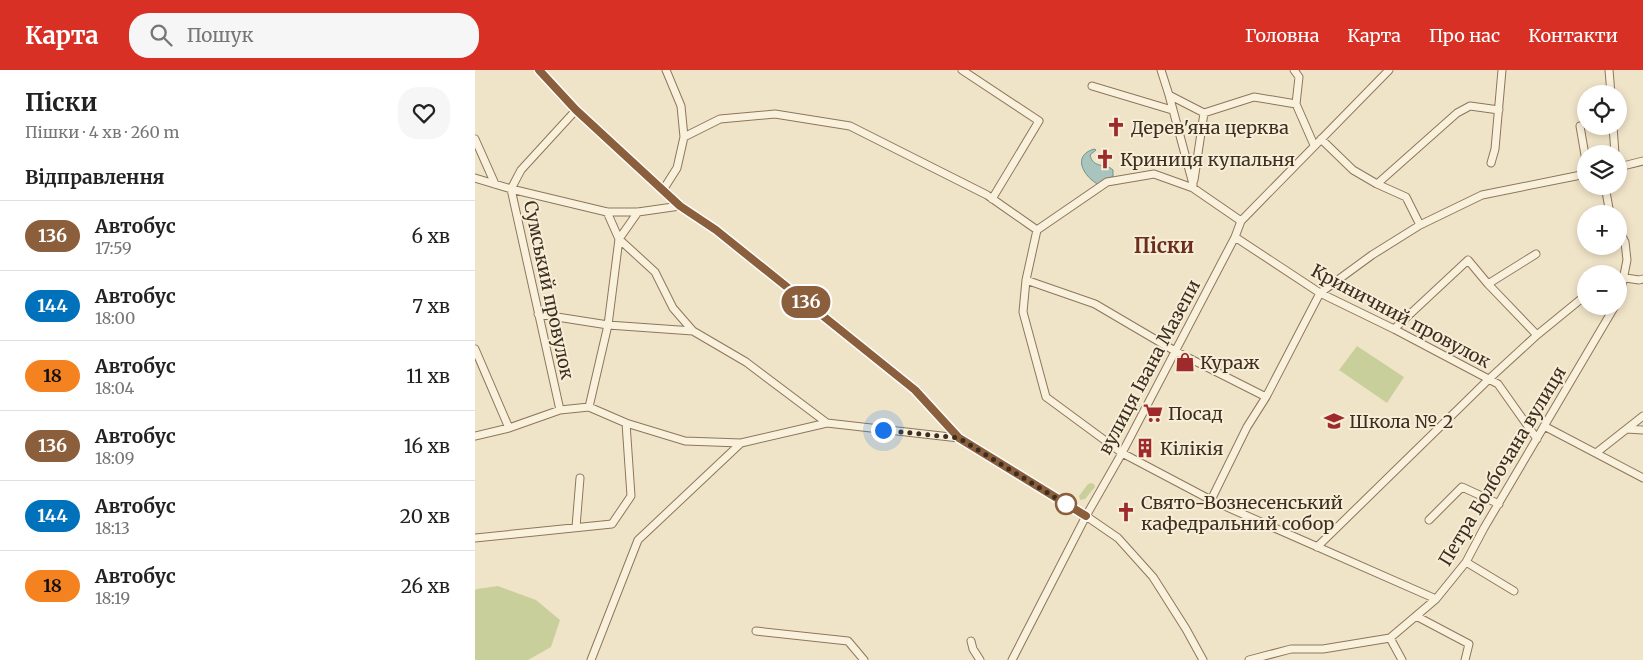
<!DOCTYPE html>
<html lang="uk">
<meta charset="utf-8">
<style>
:root{--surface:#fff;--page:#f6f6f6;--text:#222;--muted:#767676;--line:#e0e0e0;--accent:#d93025}
body{margin:0;font-family:Merriweather,serif;background:var(--page);color:var(--text);height:100vh;display:flex;flex-direction:column;font-size:19px;white-space:nowrap}
*{box-sizing:border-box;margin:0}
p{font-size:16px;color:var(--muted)}
.icon{flex:none;width:28px;height:28px;fill:none;stroke:currentColor;stroke-width:2;stroke-linecap:round;stroke-linejoin:round}
.map{position:relative;flex:1;overflow:hidden}
.panel{display:flex;flex-direction:column;background:var(--surface);width:475px}
.panel>*{flex:none}
.badge{padding:0 10px;border-radius:16px;font-size:18px;line-height:32px}
.fabs{position:absolute;left:1102px;top:15px;display:grid;gap:10px}
.fabs a{display:grid;place-items:center;width:50px;height:50px;border-radius:50%;background:var(--surface);box-shadow:0 2px 8px #0003;font-size:25px}
.you{position:absolute;width:25px;height:25px;margin:-12px;border:4px solid #fff;border-radius:50%;background:#1a73e8;box-shadow:0 0 0 8px #1a73e833}
.map>.badge{position:absolute;translate:-50% -50%;box-shadow:0 0 0 2px #fff}
h2{padding:0 25px;font-size:19px;line-height:45px}
.round{display:grid;place-items:center;flex:none;width:52px;height:52px;border-radius:20px;background:var(--page)}
.summary{display:flex;align-items:center;justify-content:space-between;height:85px;padding:0 25px}
h1{font-size:24px;font-weight:700;line-height:38px}
ul{padding:0;list-style:none}
li{display:flex;align-items:center;gap:15px;height:70px;padding:0 25px;border-top:1px solid var(--line)}
li div{flex:1}
li b{display:block;font-size:19px}
li em{font-style:normal}
li .badge{min-width:55px;font-weight:700;text-align:center}
header{display:flex;align-items:center;gap:30px;box-sizing:border-box;height:70px;padding:0 25px;background:var(--accent);color:#fff}
header strong{font-size:24px}
nav{display:flex;gap:28px;margin-inline-start:auto;font-size:18px}
.search{width:350px;height:45px;background:var(--page);display:flex;align-items:center;gap:12px;box-sizing:border-box;padding:0 18px;border-radius:20px;color:var(--muted);font-size:19px}
main{display:flex;flex:1;min-height:0}
.map>svg:first-child{display:block}
.green{fill:#c9cf9b}
.water{fill:#a9c4bc;stroke:#6f938a}
.lines{fill:none;stroke-linecap:round;stroke-linejoin:round}
.minor-casing{stroke:#8d765c;stroke-width:9}
.minor{stroke:#faf1dc;stroke-width:7}
.line-casing{stroke:#fff;stroke-width:11}
.line{stroke:#8b5e3c;stroke-width:8}
.walk{stroke:#3d2e20;stroke-width:5;stroke-dasharray:0 9}
.stop-dot{fill:#fff;stroke:#8b5e3c;stroke-width:2.5}
.labels{text-anchor:middle;dominant-baseline:central;stroke-width:4;stroke-linejoin:round;paint-order:stroke}
.poi-label{font-size:18px;fill:#3d2e20;stroke:#f7eed8;text-anchor:start}
.street-label{font-size:18px;fill:#3d2e20;stroke:#f7eed8}
.quarter-label{font-size:20px;font-weight:bold;fill:#6b2e1e;stroke:#f7eed8}
</style>
<header>
<strong>Карта</strong>
<div class="search"><svg class="icon" aria-label="search" viewBox="0 0 24 24"><circle cx="10" cy="10" r="6"/><path d="M15 15l6 6"/></svg>Пошук</div>
<nav><a>Головна</a><a>Карта</a><a>Про нас</a><a>Контакти</a></nav>
</header>
<main>
<section class="panel">
<div class="summary"><div><h1>Піски</h1><p>Пішки · 4 хв · 260 m</p></div><a class="round"><svg class="icon" aria-label="heart" viewBox="0 0 24 24"><path d="M12 20l-8-8c-3-5 5-10 8-4 3-6 11-1 8 4z"/></svg></a></div>
<h2>Відправлення</h2>
<ul>
<li><span class="badge" style="background:#8b5e3c;color:#fff">136</span><div><b>Автобус</b><p>17:59</p></div><em>6 хв</em></li>
<li><span class="badge" style="background:#0072bc;color:#fff">144</span><div><b>Автобус</b><p>18:00</p></div><em>7 хв</em></li>
<li><span class="badge" style="background:#f58220;color:#111">18</span><div><b>Автобус</b><p>18:04</p></div><em>11 хв</em></li>
<li><span class="badge" style="background:#8b5e3c;color:#fff">136</span><div><b>Автобус</b><p>18:09</p></div><em>16 хв</em></li>
<li><span class="badge" style="background:#0072bc;color:#fff">144</span><div><b>Автобус</b><p>18:13</p></div><em>20 хв</em></li>
<li><span class="badge" style="background:#f58220;color:#111">18</span><div><b>Автобус</b><p>18:19</p></div><em>26 хв</em></li>
</ul>
</section>
<div class="map">
<svg width="1168" height="590" viewBox="0 0 1168 590">
<rect width="100%" height="100%" fill="#f0e4c8"/>
<path class="green" d="M882 276 929 307 912 333 864 300Z
M616 413 619 414 620 417 610 429 605 430 604 426 613 414Z
M23 516 61 530 85 550 76 577 53 590H0V520L2 519Z"/>
<path class="water" d="M619 79 621 80 615 85C618 99 631 93 638 100V106L624 115C609 107 596 86 619 79Z"/>
<g class="lines">
<defs>
<path id="minor" d="M64 0 101 40 205 136 241 160 440 320 484 368 611 446 643 468 678 507 711 559 728 590
M487 0 564 51 517 129
M686 0 694 25 729 43 779 27 821 34 839 75
M819 0 824 7 821 34
M1134 0 1136 24
M617 16 697 40
M694 25 718 114V118
M1105 56 1111 91
M1138 56 1140 84
M209 67 245 49 300 44 375 56 512 125 562 160
M0 69 20 114
M846 69 878 100 902 114 931 127 945 155
M1016 93 1020 79 1027 0
M1144 97 1168 91
M0 108 36 119 132 142H163L205 136
M719 110 729 43
M902 114 982 43 995 36 1024 40
M1130 116 1135 144
M188 120 202 98 209 67 206 36 191 0
M132 142 144 169 180 202 198 238 218 261
M766 151 718 118 679 104 632 112 562 160 551 210 548 242 571 327 647 383 736 430 961 529 991 492 1009 458 1140 236
M1144 160 1150 172 1152 190 1144 230
M760 167 845 223 919 259 1023 314 1062 369
M1144 207 1164 210 1168 209
M551 210 620 234 700 281 791 327
M1013 214 1061 184
M63 244 133 255 218 261 271 292 352 353
M919 259 993 190 1013 214 1062 265
M0 279 34 358
M114 337 133 255 144 169 163 142
M85 340 36 119 46 100 101 40
M1069 356 1168 408
M1152 359 1168 360
M0 366 34 358 85 340 114 337 151 353 210 371 266 373
M1121 383 1168 346
M736 430 772 357 791 327 845 223 897 185 945 155 1007 125 1111 104
M954 450 987 417 1024 434
M101 457 105 408
M0 468 137 454 156 426 151 353
M842 477 1014 309 1062 265 1111 225
M991 492 1039 521
M941 546 994 574 990 590
M281 561 373 571 389 590
M915 568 927 590
M496 571 498 579 505 590
M116 590 163 470 266 373 352 353 484 368
M537 590 611 446 647 383 760 167 766 151 914 0
M774 590 816 579H848L915 568 961 529"/>
</defs>
<use href="#minor" class="minor-casing"/>
<use href="#minor" class="minor"/>
</g>
<g class="lines">
<defs>
<path id="line" d="M64 0 101 40 205 136 241 160 440 320 484 368 611 446"/>
</defs>
<use href="#line" class="line-casing"/>
<use href="#line" class="line"/>
<path class="walk" d="M408 360 484 368 592 435 591 434"/>
</g>
<defs>
<symbol id="church-bare" viewBox="-9 -9 18 18"><path d="M-1.2-6h2.4v3.5h3.3v2.4h-3.3V6h-2.4V-.1h-3.3v-2.4h3.3Z" fill="#9e2a2b" stroke="#f7eed8" stroke-width="2.5" paint-order="stroke"/></symbol>
<symbol id="shop-bare" viewBox="-9 -9 18 18"><path d="M-5-2.5h2.3a2.7 3.5 0 0 1 5.4 0H5L5.5 6h-11ZM-1.5-2.5h3a1.5 2.3 0 0 0-3 0Z" fill="#9e2a2b" stroke="#f7eed8" stroke-width="2.5" paint-order="stroke"/></symbol>
<symbol id="supermarket-bare" viewBox="-9 -9 18 18"><path d="M-6-5.5h2.5l.6 2H6L4.5 2H-2.5L-4.4-4H-6ZM-1.5 3.2a1.3 1.3 0 1 0 .1 0ZM3 3.2a1.3 1.3 0 1 0 .1 0Z" fill="#9e2a2b" stroke="#f7eed8" stroke-width="2.5" paint-order="stroke"/></symbol>
<symbol id="school-bare" viewBox="-9 -9 18 18"><path d="M0-5L7-2L0 1L-7-2ZM-4 1L0 2.5L4 1V4Q0 6-4 4Z" fill="#9e2a2b" stroke="#f7eed8" stroke-width="2.5" paint-order="stroke"/></symbol>
<symbol id="building-bare" viewBox="-9 -9 18 18"><path d="M-4-6H4V6H1V3H-1V6H-4ZM-2.5-4.3h1.7v1.8h-1.7ZM.8-4.3h1.7v1.8H.8ZM-2.5-1h1.7V.8h-1.7ZM.8-1h1.7V.8H.8Z" fill="#9e2a2b" stroke="#f7eed8" stroke-width="2.5" paint-order="stroke"/></symbol>
</defs>
<g fill-rule="evenodd">
<use href="#church-bare" x="627" y="43" width="28" height="28"/>
<use href="#church-bare" x="616" y="75" width="28" height="28"/>
<use href="#shop-bare" x="696" y="278" width="28" height="28"/>
<use href="#supermarket-bare" x="664" y="329" width="28" height="28"/>
<use href="#school-bare" x="845" y="337" width="28" height="28"/>
<use href="#building-bare" x="656" y="364" width="28" height="28"/>
<use href="#church-bare" x="637" y="428" width="28" height="28"/>
</g>
<circle class="stop-dot" cx="591" cy="434" r="10"/>
<g class="labels">
<g class="poi-label">
<text x="656" y="57">Дерев'яна церква</text>
<text x="645" y="89">Криниця купальня</text>
<text x="725" y="292">Кураж</text>
<text x="693" y="343">Посад</text>
<text x="874" y="351">Школа № 2</text>
<text x="685" y="378">Кілікія</text>
<text x="666" y="432">Свято-Вознесенський<tspan x="666" dy="21">кафедральний собор</tspan></text>
</g>
<g class="street-label">
<text transform="translate(74 220) rotate(78)">Сумський провулок</text>
<text transform="translate(926 246) rotate(28)">Криничний провулок</text>
<text transform="translate(674 297) rotate(-62)">вулиця Івана Мазепи</text>
<text transform="translate(1027 396) rotate(-59)">Петра Болбочана вулиця</text>
</g>
<g class="quarter-label">
<text x="689" y="175">Піски</text>
</g>
</g>
</svg>
<div class="fabs">
<a><svg class="icon" aria-label="locate" viewBox="0 0 24 24"><circle cx="12" cy="12" r="6"/><path d="M12 2v4M12 18v4M2 12h4M18 12h4"/></svg></a>
<a><svg class="icon" aria-label="layers" viewBox="0 0 24 24"><path d="M12 4l9 5-9 5-9-5zM3 14l9 5 9-5"/></svg></a>
<a>+</a>
<a>−</a>
</div>
<div class="you" style="left:408px;top:360px"></div>
<b class="badge" style="left:331px;top:232px;background:#8b5e3c;color:#fff">136</b>
</div>
</main>
